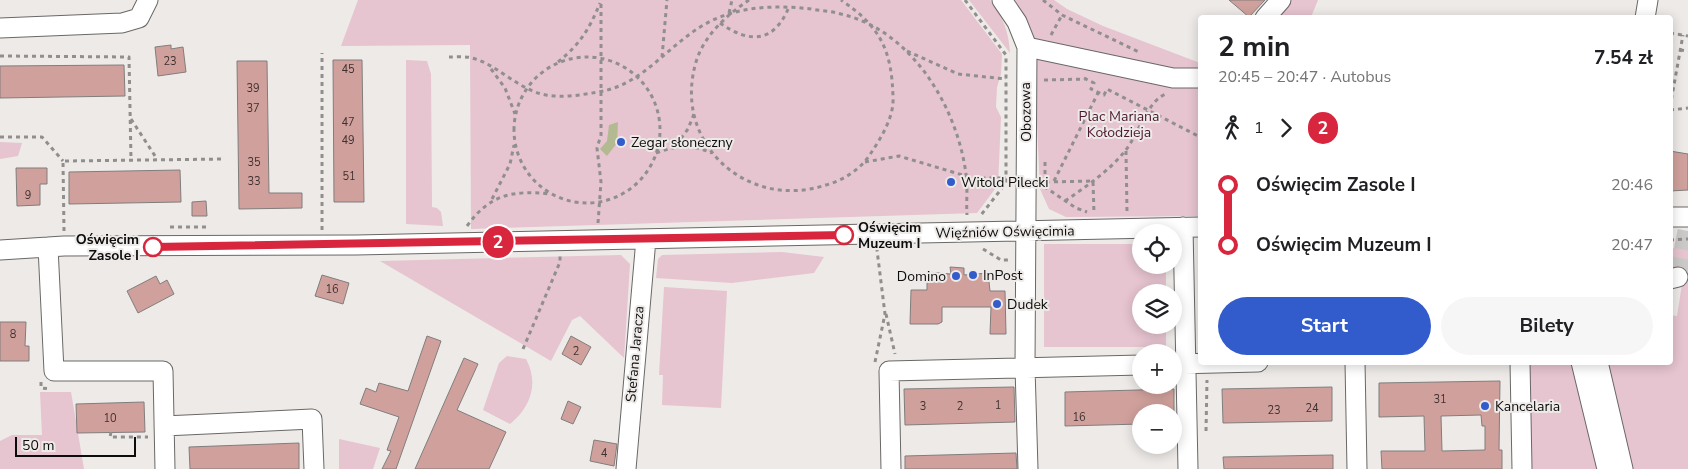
<!DOCTYPE html>
<html lang="pl">
<meta charset="utf-8">
<style>
:root{--surface:#fff;--page:#f6f6f6;--text:#202124;--muted:#757577;--accent:#325bcb}
body{margin:0;font-family:"Nunito Sans",sans-serif;background:var(--page);color:var(--text);height:100vh;display:flex;flex-direction:column;font-size:19px;white-space:nowrap}
*{box-sizing:border-box;margin:0}
p{font-size:16px;color:var(--muted)}
.icon{flex:none;width:28px;height:28px;fill:none;stroke:currentColor;stroke-width:2;stroke-linecap:round;stroke-linejoin:round}
.map{position:relative;flex:1;overflow:hidden}
.panel{position:absolute;left:1198px;top:15px;width:475px;height:350px;display:flex;flex-direction:column;background:var(--surface);border-radius:5px;box-shadow:0 2px 12px #0003}
.panel>*{flex:none}
.badge{padding:0 10px;border-radius:16px;font-size:18px;line-height:32px}
.fabs{position:absolute;left:1132px;top:224px;display:grid;gap:10px}
.fabs a{display:grid;place-items:center;width:50px;height:50px;border-radius:50%;background:var(--surface);box-shadow:0 2px 12px #0003;font-size:25px}
.scale{position:absolute;left:15px;bottom:12px;width:121px;box-sizing:border-box;padding-left:5px;border:2px solid #0d0c0c;border-top:0;font-size:14px;line-height:18px;white-space:nowrap;color:#0d0c0c;-webkit-text-stroke:4px #edeae8;paint-order:stroke}
.map>.badge{position:absolute;translate:-50% -50%;box-shadow:0 0 0 2px #fff}
.legs{display:flex;align-items:center;gap:8px;height:55px;padding:0 20px;font-size:16px}
.legs p{margin-inline-start:auto}
.summary{display:flex;align-items:center;justify-content:space-between;height:85px;padding:0 20px}
h1{font-size:28px;font-weight:700;line-height:38px}
.primary-button{display:flex;gap:10px;margin-top:auto;padding:10px 20px}
.primary-button a{flex:1;height:58px;border-radius:30px;background:var(--accent);color:#fff;font-size:20px;font-weight:700;line-height:58px;text-align:center}
.primary-button a+a{background:var(--page);color:var(--text)}
ul{padding:0 20px;list-style:none}
li{display:flex;align-items:center;gap:18px;height:60px;font-size:19px}
li i{display:grid;place-items:center;width:8px;height:100%;margin:0 6px;background:currentColor}
li i::after{content:'';width:12px;height:12px;margin:-6px;border:4px solid;border-radius:50%;background:var(--surface)}
li p{margin-inline-start:auto}
li:first-child i{background:linear-gradient(#0000 50%,currentColor 0)}
li:last-child i{background:linear-gradient(currentColor 50%,#0000 0)}
.map>svg:first-child{display:block}
.green{fill:#e6c4d0}
.water{fill:#b3ba91}
.building{fill:#d0a19c;stroke:#817d7d;fill-rule:evenodd}
.lines{fill:none;stroke-linecap:round;stroke-linejoin:round}
.minor-tunnel{stroke:#cbc9c7;stroke-width:19;stroke-dasharray:19 9;stroke-linecap:butt}
.minor-casing{stroke:#6a6866;stroke-width:21}
.path{stroke:#918f8e;stroke-width:3;stroke-dasharray:4 4;stroke-linecap:butt}
.minor{stroke:#fff;stroke-width:19}
.line-1-casing{stroke:#fff;stroke-width:11}
.line-1{stroke:#d7263d;stroke-width:8}
.poi-dot{fill:#325bcb;stroke:#edeae8;stroke-width:2}
.stop-1-dot{fill:#fff;stroke:#d7263d;stroke-width:2.5}
.labels{text-anchor:middle;dominant-baseline:central;stroke-width:4;stroke-linejoin:round;paint-order:stroke}
.number-label{font-size:11px;fill:#3e3130}
.street-label{font-size:14px;fill:#0d0c0c;stroke:#edeae8}
.park-label{font-size:14px;fill:#4e1830;stroke:#edeae8}
.poi-label{font-size:14px;fill:#0d0c0c;stroke:#edeae8;text-anchor:start}
.stop-label{font-size:14px;font-weight:bold;fill:#0d0c0c;stroke:#edeae8;text-anchor:start}
</style>
<div class="map">
<svg width="1688" height="469" viewBox="0 0 1688 469">
<rect width="100%" height="100%" fill="#edeae8"/>
<path class="green" d="M358 0H961L1002 54 1001 74 997 87 996 107 1001 117 998 185 977 213 471 229 470 45 341 46Z
M969 0H990C1003 17 1009 32 1010 53Z
M1015 0H1054L1067 9 1103 26 1200 63V216L1066 217 1049 209 1040 189 1033 40Z
M1291 0H1318L1311 17 1275 18Z
M406 60 427 61 431 74 432 207 437 208 441 212 443 226 406 224Z
M0 142 22 143 18 156 0 159Z
M1044 244H1141V265H1166V292H1141V325H1166V347H1044Z
M1670 248H1688V469H1628L1604 363 1670 362V315L1677 316 1684 271 1670 274Z
M782 252 824 257 814 273 732 283 656 278 658 259 662 255Z
M621 255 630 264 624 358 580 316 572 320 551 361 380 261Z
M664 287 727 291 721 408 662 405 663 375H659Z
M507 356 526 359C539 383 531 407 510 424L483 410 499 363Z
M1528 363H1575L1598 469H1532Z
M40 392H71L84 469H0V441L12 435H42Z
M339 439 380 448 373 469H339Z"/>
<path class="water" d="M618 122 617 143 607 156 600 149 607 141 609 125Z"/>
<path class="building" d="M1229 0H1265L1249 17Z
M171 45V49L183 47 186 72 158 76 155 47Z
M333 60H362L364 202H334Z
M237 61H267L269 193H302V208L239 209Z
M124 65 125 96 0 98V66Z
M1670 151 1688 154V190L1670 191Z
M16 168H47V184H40V205L17 206Z
M180 170 181 202 69 204V172Z
M206 201 207 216H192V202Z
M950 267 964 268V275L988 273 990 291H1005L1006 334H990L991 307H942V322L938 324H910L911 290H927V272L951 274Z
M322 275 349 283 343 304 315 296Z
M156 276 160 284 167 280 174 294 138 313 127 291Z
M0 322H26L25 346H29V361H0Z
M427 336 441 341 396 469H382L391 451 387 450 399 417 360 404 366 388 376 392 379 383 408 391Z
M571 336 591 347 581 365 562 354Z
M464 358 478 364 457 410 506 432 489 469H415Z
M1500 381 1499 450H1502V469H1382L1381 451H1425L1424 416 1379 417V383ZM1481 415 1482 426H1485V450L1442 451 1441 416Z
M1014 387 1015 422 905 425 904 389Z
M1332 387V421L1223 423 1222 389Z
M1174 389V412H1141V424L1065 426V392Z
M568 401 581 407 573 424 561 419Z
M144 402 145 432 77 433 76 404Z
M594 440 617 444 614 466 590 461Z
M299 443V469H190L189 447Z
M1016 453 1017 469H905V456Z
M1333 455V469H1224L1223 457Z"/>
<g class="lines">
<path class="minor-tunnel" d="M1678 277 1688 226"/>
<defs>
<path id="minor" d="M1002 0 1017 22 1027 47 1025 367 1028 469
M1265 18 1281 0
M1645 18 1648 0
M0 28 122 23 139 18 148 0
M1027 47 1173 78H1200
M1670 217H1688
M1183 227 1188 469
M48 247 54 371H163L165 469
M0 250 64 246 356 245 1200 227
M1670 279 1678 277
M1355 362 1357 469
M1520 362 1522 469
M1581 362 1607 469
M1598 362 1623 469
M1175 364 1258 362
M164 426 312 419 314 469
M626 469 646 239
M891 469 889 371 1141 365"/>
</defs>
<use href="#minor" class="minor-casing"/>
<path class="path" d="M749 0C727 15 704 35 696 62 672 143 747 211 826 185 844 180 861 169 871 153 881 138 894 117 893 98 892 51 881 27 841 0
M965 0 1006 55V183L981 215
M1043 0 1062 15 1139 52
M729 13 732 0
M720 23C750 44 774 43 789 7
M1670 33 1688 36
M1051 35 1062 15
M1680 50 1688 51
M907 51 958 74 1006 79
M0 56 129 57 131 160
M449 57C456 57 465 56 472 58 497 64 518 90 546 95 563 98 581 95 598 92 645 85 670 41 711 21 741 6 778 5 811 9 821 11 831 11 841 14 911 30 957 106 966 174 968 187 966 202 967 215
M662 57 667 0
M514 130a73 73 0 1 1 146 0a73 73 0 1 1-146 0Z
M558 62C580 44 589 30 600 3
M491 69 505 88 515 114
M1084 78 1094 83 1091 89 1104 95 1107 89 1200 137
M1044 80 1087 79
M1670 107 1683 35
M1670 110 1688 108
M131 119 157 159
M0 137H42L63 161
M676 145 688 129 694 114
M1126 151 1127 212
M656 153C676 146 691 143 711 153
M865 162 899 156 966 176 981 178H1006
M1045 162V187L1076 208 1087 212
M1054 181 1098 93
M1046 182 1093 181 1094 214
M492 199 510 164 514 145
M1065 201C1087 186 1109 171 1125 151 1138 135 1148 100 1166 94
M598 223 601 182 597 148 601 135V0
M467 226C490 194 513 190 550 194
M170 227H206
M322 230V53
M64 231 63 161 225 159
M1670 240 1688 239
M983 249 1001 260H1009
M886 314 895 354
M523 349 560 262V256
M875 362 885 314 877 250
M41 382V388L51 389
M1206 431 1207 380
M111 432 110 437H148"/>
<use href="#minor" class="minor"/>
</g>
<g class="lines">
<defs>
<path id="line-1" d="M153 247 844 235"/>
</defs>
<use href="#line-1" class="line-1-casing"/>
<use href="#line-1" class="line-1"/>
</g>
<g class="poi-dot">
<circle cx="621" cy="142" r="5"/>
<circle cx="951" cy="182" r="5"/>
<circle cx="973" cy="275" r="5"/>
<circle cx="956" cy="276" r="5"/>
<circle cx="997" cy="304" r="5"/>
<circle cx="1485" cy="406" r="5"/>
</g>
<g class="stop-1-dot">
<circle cx="844" cy="235" r="9"/>
<circle cx="153" cy="247" r="9"/>
</g>
<g class="labels">
<g class="number-label">
<text x="170" y="61">23</text>
<text x="348" y="69">45</text>
<text x="253" y="88">39</text>
<text x="253" y="108">37</text>
<text x="348" y="122">47</text>
<text x="348" y="140">49</text>
<text x="254" y="162">35</text>
<text x="349" y="176">51</text>
<text x="254" y="181">33</text>
<text x="28" y="195">9</text>
<text x="332" y="289">16</text>
<text x="13" y="334">8</text>
<text x="576" y="351">2</text>
<text x="1440" y="399">31</text>
<text x="998" y="405">1</text>
<text x="923" y="406">3</text>
<text x="960" y="406">2</text>
<text x="1312" y="408">24</text>
<text x="1274" y="410">23</text>
<text x="1079" y="417">16</text>
<text x="110" y="418">10</text>
<text x="604" y="453">4</text>
</g>
<g class="street-label">
<text transform="translate(1026 112) rotate(-91)">Obozowa</text>
<text transform="translate(1005 232) rotate(-1)">Więźniów Oświęcimia</text>
<text transform="translate(635 354) rotate(-85)">Stefana Jaracza</text>
</g>
<g class="park-label">
<text x="1119" y="116">Plac Mariana<tspan x="1119" dy="16">Kołodzieja</tspan></text>
</g>
<g class="poi-label">
<text x="631" y="142">Zegar słoneczny</text>
<text x="961" y="182">Witold Pilecki</text>
<text x="983" y="275">InPost</text>
<text x="946" y="276" text-anchor="end">Domino</text>
<text x="1007" y="304">Dudek</text>
<text x="1495" y="406">Kancelaria</text>
</g>
<g class="stop-label">
<text x="858" y="227">Oświęcim<tspan x="858" dy="16">Muzeum I</tspan></text>
<text x="139" y="239" text-anchor="end">Oświęcim<tspan x="139" dy="16">Zasole I</tspan></text>
</g>
</g>
</svg>
<div class="fabs">
<a><svg class="icon" aria-label="locate" viewBox="0 0 24 24"><circle cx="12" cy="12" r="6"/><path d="M12 2v4M12 18v4M2 12h4M18 12h4"/></svg></a>
<a><svg class="icon" aria-label="layers" viewBox="0 0 24 24"><path d="M12 4l9 5-9 5-9-5zM3 14l9 5 9-5"/></svg></a>
<a>+</a>
<a>−</a>
</div>
<div class="scale">50 m</div>
<b class="badge" style="left:498px;top:242px;background:#d7263d;color:#fff">2</b>
<section class="panel">
<div class="summary"><div><h1>2 min</h1><p>20:45 – 20:47 · Autobus</p></div><b>7.54 zł</b></div>
<div class="legs"><svg class="icon" aria-label="walk" viewBox="0 0 24 24"><circle cx="13" cy="4" r="2"/><path d="M13 8l-2 6 4 7M11 14l-3 7M7 12l3-4h3l4 4"/></svg>1<svg class="icon" aria-label="forward" viewBox="0 0 24 24"><path d="M9 5l7 7-7 7"/></svg><b class="badge" style="background:#d7263d;color:#fff">2</b></div>
<ul>
<li><i style="color:#d7263d"></i><b>Oświęcim Zasole I</b><p>20:46</p></li>
<li><i style="color:#d7263d"></i><b>Oświęcim Muzeum I</b><p>20:47</p></li>
</ul>
<div class="primary-button"><a>Start</a><a>Bilety</a></div>
</section>
</div>
